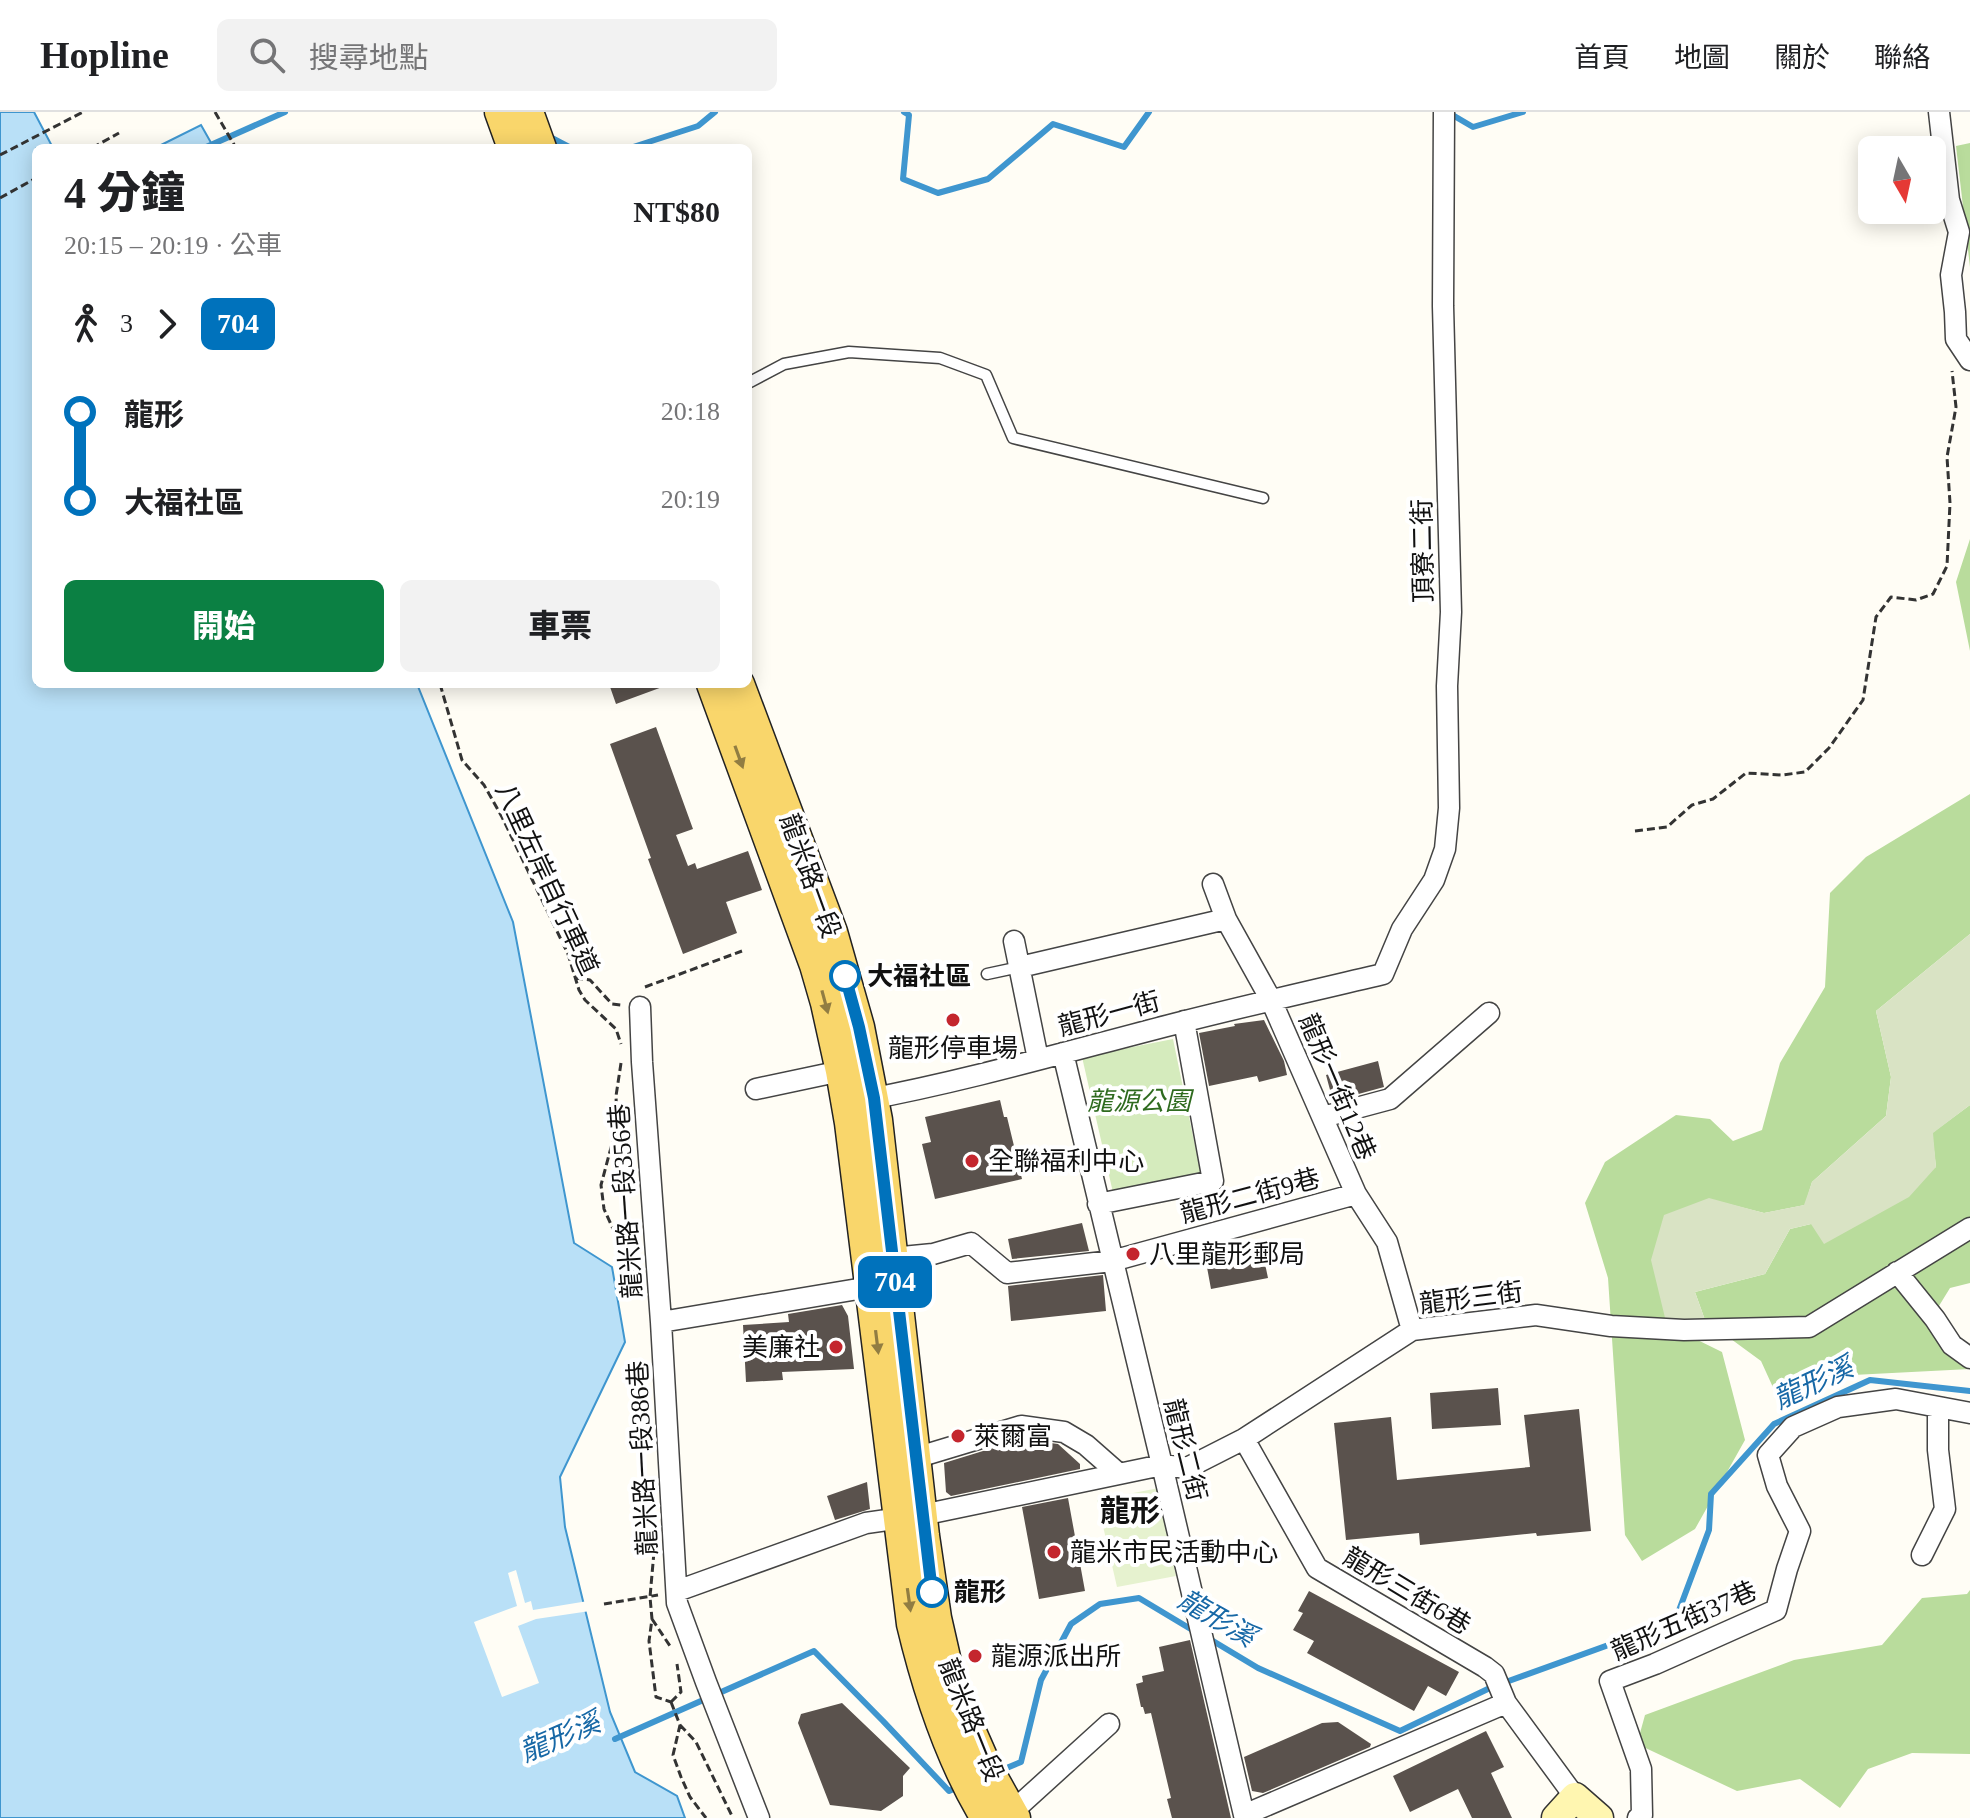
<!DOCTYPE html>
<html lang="zh-TW">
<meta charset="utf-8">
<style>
:root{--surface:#fff;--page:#f2f2f2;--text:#202124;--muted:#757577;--line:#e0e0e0;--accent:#0b8043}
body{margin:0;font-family:"Times New Roman","Noto Sans TC",serif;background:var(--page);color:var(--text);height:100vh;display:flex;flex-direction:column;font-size:30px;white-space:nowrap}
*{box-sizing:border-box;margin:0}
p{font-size:26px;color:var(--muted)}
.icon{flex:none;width:44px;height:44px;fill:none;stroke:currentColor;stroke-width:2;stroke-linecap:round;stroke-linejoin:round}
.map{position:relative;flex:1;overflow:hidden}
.sheet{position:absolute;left:32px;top:32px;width:720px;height:544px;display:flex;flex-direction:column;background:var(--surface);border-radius:12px;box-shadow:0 4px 20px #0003}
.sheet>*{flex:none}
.badge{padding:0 16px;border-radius:12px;font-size:28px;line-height:52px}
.needle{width:52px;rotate:171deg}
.controls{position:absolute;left:1858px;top:24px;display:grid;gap:16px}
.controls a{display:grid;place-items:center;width:88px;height:88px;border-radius:12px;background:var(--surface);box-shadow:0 4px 20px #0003;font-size:40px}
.map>.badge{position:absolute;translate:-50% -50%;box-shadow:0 0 0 4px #fff}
.legs{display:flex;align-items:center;gap:12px;height:88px;padding:0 32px;font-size:26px}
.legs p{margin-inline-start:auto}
.summary{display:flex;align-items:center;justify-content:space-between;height:136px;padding:0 32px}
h1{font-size:44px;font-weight:800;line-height:60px}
.action{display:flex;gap:16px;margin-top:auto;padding:16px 32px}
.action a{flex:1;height:92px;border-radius:12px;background:var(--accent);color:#fff;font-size:32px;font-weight:800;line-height:92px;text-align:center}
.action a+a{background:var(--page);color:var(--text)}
ul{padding:0 32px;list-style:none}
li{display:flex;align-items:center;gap:28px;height:88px;font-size:30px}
li i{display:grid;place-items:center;width:12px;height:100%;margin:0 10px;background:currentColor}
li i::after{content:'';width:20px;height:20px;margin:-10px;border:6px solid;border-radius:50%;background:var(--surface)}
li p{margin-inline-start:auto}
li:first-child i{background:linear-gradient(#0000 50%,currentColor 0)}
li:last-child i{background:linear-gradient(currentColor 50%,#0000 0)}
header{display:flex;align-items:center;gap:48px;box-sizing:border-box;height:112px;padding:0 40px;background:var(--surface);border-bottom:2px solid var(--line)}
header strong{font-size:38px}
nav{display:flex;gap:44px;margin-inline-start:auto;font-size:28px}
.search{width:560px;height:72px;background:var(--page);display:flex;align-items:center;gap:20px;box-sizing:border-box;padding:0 28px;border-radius:12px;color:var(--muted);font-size:30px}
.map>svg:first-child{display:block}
.green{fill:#d5ebbd}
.forest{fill:#b9dc9c}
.cemetery{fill:#d9e3c4}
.pitch{fill:#e6f2cf}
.water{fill:#b9e0f7;stroke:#3f96cf;stroke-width:2}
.pier{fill:#fffdf5}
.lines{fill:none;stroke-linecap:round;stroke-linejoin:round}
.stream{stroke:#3f96cf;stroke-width:6}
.building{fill:#5a524d}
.lane-casing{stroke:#444;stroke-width:13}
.street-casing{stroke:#444;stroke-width:23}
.secondary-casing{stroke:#333;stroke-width:31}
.primary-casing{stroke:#222;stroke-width:33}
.path{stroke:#333;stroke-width:3;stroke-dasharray:8 4;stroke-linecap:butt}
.lane{stroke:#fff;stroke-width:10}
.street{stroke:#fff;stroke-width:20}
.secondary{stroke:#fff6b0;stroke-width:28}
.primary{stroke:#f9d66b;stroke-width:30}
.oneway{fill:#917d42}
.line-1-casing{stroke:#fff;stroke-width:18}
.line-1{stroke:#0072bc;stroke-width:12}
.stop-1-dot{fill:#fff;stroke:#0072bc;stroke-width:4}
.poi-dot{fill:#c4262e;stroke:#fff;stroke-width:3}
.labels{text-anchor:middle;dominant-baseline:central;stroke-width:8;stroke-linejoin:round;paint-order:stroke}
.street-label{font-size:26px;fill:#111;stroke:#fff}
.stop-label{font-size:26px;font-weight:bold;fill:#111;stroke:#fff;text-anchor:start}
.poi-label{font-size:26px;fill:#111;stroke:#fff;text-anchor:start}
.park-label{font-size:26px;font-style:italic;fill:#2f6b1f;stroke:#fff}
.water-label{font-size:28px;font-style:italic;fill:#1768a6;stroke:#fff}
.quarter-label{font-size:30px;font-weight:bold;fill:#111;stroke:#fff}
</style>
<header>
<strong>Hopline</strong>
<div class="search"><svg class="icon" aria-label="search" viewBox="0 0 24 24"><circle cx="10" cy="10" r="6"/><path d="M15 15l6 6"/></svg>搜尋地點</div>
<nav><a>首頁</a><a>地圖</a><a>關於</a><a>聯絡</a></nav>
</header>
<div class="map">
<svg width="1970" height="1706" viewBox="0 0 1970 1706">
<rect width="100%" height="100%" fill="#fffdf5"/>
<path class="green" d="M1173 927 1201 1063 1114 1085 1082 945Z"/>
<path class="forest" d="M1970 31V155L1956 34Z
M1970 427V539L1956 470Z
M1970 682V822L1876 899 1891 965 1886 1004 1812 1070 1805 1093 1764 1101 1709 1087 1667 1213 1722 1240 1745 1328 1695 1417 1642 1449 1625 1423 1608 1166 1585 1091 1605 1050 1676 1003 1710 1007 1733 1029 1762 1018 1780 951 1825 875 1830 781 1866 745Z
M1970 993V1171L1950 1176 1934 1202 1970 1234V1257L1853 1263 1781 1293 1761 1249 1705 1208 1695 1180 1765 1162 1790 1117 1811 1112 1936 1055 1932 1021Z
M1970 1478V1642L1912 1641 1868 1657 1840 1696 1800 1667 1737 1679 1637 1632 1645 1603 1794 1548 1882 1533 1922 1486 1967 1482Z"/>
<path class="cemetery" d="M1970 822V993L1933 1021 1936 1055 1909 1085 1824 1132 1811 1112 1790 1117 1765 1162 1695 1180 1705 1208 1667 1214 1651 1148 1664 1103 1709 1086 1764 1101 1804 1093 1812 1070 1886 1004 1891 965 1876 899Z"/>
<path class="pitch" d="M1159 1376 1176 1464 1117 1475 1097 1388Z"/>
<path class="water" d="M0 0H34L53 36H36V572H417L513 810 574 1131 612 1155 625 1230 560 1365 565 1415 610 1600 635 1660 677 1684 685 1706H0Z
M201 13 214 36H155Z"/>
<path class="pier" d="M516 1458 525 1491 531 1489 533 1498 588 1489 590 1499 536 1507 518 1514 539 1571 502 1585 474 1510 517 1494 508 1461Z"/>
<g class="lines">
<path class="stream" d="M904 0 909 3 903 67 938 81 988 67 1053 12 1124 35 1149 0
M1449 1 1473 15 1523 0
M550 25 571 36
M204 36 285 0
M630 36 698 14 715 0
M1208 1526 1258 1556 1400 1619 1492 1575 1675 1509 1709 1418 1711 1382 1774 1312 1870 1268 1970 1279
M615 1627 814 1539 883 1609 949 1679 961 1674
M997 1660 1021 1650 1041 1568 1071 1512 1100 1492 1139 1486 1194 1519"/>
</g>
<path class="building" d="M609 572H665V574L616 592Z
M656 615 693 717 676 723 688 754 695 751 697 757 748 739 762 778 726 790 737 821 683 842 648 747 651 746 610 632Z
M1264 908 1284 949 1287 963 1259 970 1257 964 1209 974 1199 921 1235 914 1234 912Z
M1378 949 1384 975 1333 989 1326 963Z
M1000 988 1004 1005H1007L1022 1067 935 1087 922 1032 931 1030 925 1005Z
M1082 1111 1089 1139 1012 1147 1008 1127Z
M1260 1128 1268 1166 1211 1177 1204 1139Z
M1103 1163 1106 1199 1011 1209 1008 1174Z
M842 1193 848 1204 854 1257 782 1260 783 1268 746 1270 743 1213 789 1210 788 1202Z
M1498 1276 1501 1313 1432 1317 1430 1281Z
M1579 1297 1591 1419 1537 1424 1536 1421 1420 1433 1419 1421 1346 1428 1334 1311 1391 1305 1397 1368 1530 1355 1524 1303Z
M1022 1327 1058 1332 1080 1352V1357L951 1384 946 1380 944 1351Z
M867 1370 870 1397 835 1408 827 1384Z
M1068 1386 1085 1479 1039 1487 1022 1395Z
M1309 1479 1459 1560 1446 1584 1428 1574 1414 1599 1307 1541 1314 1529 1293 1518 1303 1501 1298 1499Z
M1190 1528 1231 1706H1172L1167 1687 1171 1686 1151 1601 1145 1602 1143 1595H1141L1136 1572 1143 1570 1142 1564 1164 1559 1159 1535Z
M842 1591 910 1656 903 1664V1684L881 1699 830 1693 798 1611 801 1602Z
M1338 1610 1371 1632 1370 1635 1263 1681 1252 1679 1244 1645 1322 1611Z
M1486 1619 1504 1655 1491 1661 1512 1706H1472L1458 1677 1410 1700 1393 1664Z"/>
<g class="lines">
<defs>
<path id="lane" d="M748 271 784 252 849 240 940 246 986 263 1013 326 1263 386
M987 862 1020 855"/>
<path id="street" d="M1939 0 1949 88 1959 120 1951 163 1955 200 1956 227 1970 248
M1213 772 1226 807 1271 888 1356 1082 1387 1130 1412 1218
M1014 829 1038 947
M1020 855 1226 807
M640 895 642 950 661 1210 677 1491 706 1570 759 1706
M1063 941 1162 1353 1244 1703 1506 1591
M756 977 841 959
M864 988C971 968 1076 937 1182 910 1249 893 1316 878 1383 862L1402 817 1434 768 1445 737 1449 696 1447 574 1451 500 1443 194 1444 0
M1323 1005 1390 987 1489 901
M1098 1092 1213 1069 1184 909
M892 1146 933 1142 971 1131 1007 1161 1112 1149 1356 1082
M1897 1160 1935 1207 1952 1233 1970 1246
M661 1210 870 1175
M1244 1327 1317 1456 1485 1555 1494 1562 1506 1591 1575 1685
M915 1346 1021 1314 1064 1320 1086 1333 1119 1362
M1922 1443 1945 1397 1938 1338V1295
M677 1479 866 1411 922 1403 1162 1353 1187 1356 1244 1327 1412 1218 1536 1203 1611 1214 1684 1218 1809 1215 1970 1116
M1012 1700 1109 1612
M1638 1706 1642 1703 1641 1657 1610 1569 1655 1552 1776 1498 1787 1457 1800 1419 1777 1374 1768 1343 1793 1315 1838 1295 1896 1287 1970 1301"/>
<path id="secondary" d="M1556 1706 1575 1685 1599 1706"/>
<path id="primary" d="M500 0 513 36
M528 0 541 36
M712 572 815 853 826 891 841 959 850 1011 912 1512C928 1579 950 1647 986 1706
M739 572 832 820 859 915 877 1008 924 1424 936 1506 946 1550 963 1602 985 1652 1015 1706"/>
</defs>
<use href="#lane" class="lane-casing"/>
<use href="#street" class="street-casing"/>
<use href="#secondary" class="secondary-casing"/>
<use href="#primary" class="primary-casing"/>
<path class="path" d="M215 0 236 36
M92 36 119 21
M0 43 83 0
M0 86 36 66
M440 572 462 648 484 673 502 705 568 842 579 878 585 888 616 917 621 932
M1635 719 1667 715 1692 693 1713 687 1746 661 1782 663 1805 660 1829 636 1863 588 1876 505 1891 485 1916 488 1933 482 1947 454 1950 391 1947 345 1956 295 1952 259
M575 866 590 868 612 892 621 893
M645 875 742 839
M621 951 616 984 617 1013 601 1073 604 1097 637 1170
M654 1440 650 1485 652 1507 649 1529 656 1585 671 1590
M604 1492 658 1483
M652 1507 670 1534
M671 1590 680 1613 673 1643 681 1665 690 1685 706 1706
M671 1590 681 1580 677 1552
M680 1613 696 1630 733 1706"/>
<use href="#lane" class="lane"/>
<use href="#street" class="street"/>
<use href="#secondary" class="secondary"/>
<use href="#primary" class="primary"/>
</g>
<defs><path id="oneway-solid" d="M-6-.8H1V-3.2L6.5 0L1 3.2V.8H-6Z" transform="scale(2)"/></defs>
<g class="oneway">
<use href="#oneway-solid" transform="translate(739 645) rotate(70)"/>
<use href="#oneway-solid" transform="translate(825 890) rotate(75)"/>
<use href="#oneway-solid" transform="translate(877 1230) rotate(83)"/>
<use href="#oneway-solid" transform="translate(909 1488) rotate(82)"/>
</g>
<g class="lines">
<defs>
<path id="line-1" d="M845 864 859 915 874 986 932 1480"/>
</defs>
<use href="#line-1" class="line-1-casing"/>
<use href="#line-1" class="line-1"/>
</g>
<g class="stop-1-dot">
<circle cx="845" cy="864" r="14"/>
<circle cx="932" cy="1480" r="14"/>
</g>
<g class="poi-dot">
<circle cx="953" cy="908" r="8"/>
<circle cx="972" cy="1049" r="8"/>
<circle cx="1133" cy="1142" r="8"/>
<circle cx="836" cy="1235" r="8"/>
<circle cx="958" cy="1324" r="8"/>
<circle cx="1054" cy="1440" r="8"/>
<circle cx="975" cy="1544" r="8"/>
</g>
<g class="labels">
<g class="street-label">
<text transform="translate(1423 439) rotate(-91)">頂寮二街</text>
<text transform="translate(810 764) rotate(70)">龍米路一段</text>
<text transform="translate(547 767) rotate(65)">八里左岸自行車道</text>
<text transform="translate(1109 902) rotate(-15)">龍形一街</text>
<text transform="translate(1337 975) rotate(67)">龍形一街12巷</text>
<text transform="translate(1250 1084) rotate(-15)">龍形二街9巷</text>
<text transform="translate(626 1089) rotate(-94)">龍米路一段356巷</text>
<text transform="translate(1471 1186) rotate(-7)">龍形三街</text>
<text transform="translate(1185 1338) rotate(76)">龍形二街</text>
<text transform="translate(643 1346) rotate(-93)">龍米路一段386巷</text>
<text transform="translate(1407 1479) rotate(31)">龍形三街6巷</text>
<text transform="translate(1684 1509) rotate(-24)">龍形五街37巷</text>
<text transform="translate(971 1608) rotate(68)">龍米路一段</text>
</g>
<g class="stop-label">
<text x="867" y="864">大福社區</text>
<text x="954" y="1480">龍形</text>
</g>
<g class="poi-label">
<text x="953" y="936" text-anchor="middle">龍形停車場</text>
<text x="988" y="1049">全聯福利中心</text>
<text x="1149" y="1142">八里龍形郵局</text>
<text x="820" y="1235" text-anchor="end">美廉社</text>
<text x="974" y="1324">萊爾富</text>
<text x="1070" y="1440">龍米市民活動中心</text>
<text x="991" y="1544">龍源派出所</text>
</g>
<g class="park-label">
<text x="1139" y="989">龍源公園</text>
</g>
<g class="water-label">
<text transform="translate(1813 1271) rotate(-25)">龍形溪</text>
<text transform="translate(1217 1506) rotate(30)">龍形溪</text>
<text transform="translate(560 1625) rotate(-23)">龍形溪</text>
</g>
<g class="quarter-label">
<text x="1130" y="1398">龍形</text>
</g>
</g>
</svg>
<div class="controls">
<a><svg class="needle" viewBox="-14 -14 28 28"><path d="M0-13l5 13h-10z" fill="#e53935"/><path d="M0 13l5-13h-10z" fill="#757577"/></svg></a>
</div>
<b class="badge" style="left:895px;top:1170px;background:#0072bc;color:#fff">704</b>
<section class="sheet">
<div class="summary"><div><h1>4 分鐘</h1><p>20:15 – 20:19 · 公車</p></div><b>NT$80</b></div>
<div class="legs"><svg class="icon" aria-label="walk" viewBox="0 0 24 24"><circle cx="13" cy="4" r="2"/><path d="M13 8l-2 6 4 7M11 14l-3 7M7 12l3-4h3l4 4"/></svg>3<svg class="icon" aria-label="forward" viewBox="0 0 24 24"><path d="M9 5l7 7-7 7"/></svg><b class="badge" style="background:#0072bc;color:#fff">704</b></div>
<ul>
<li><i style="color:#0072bc"></i><b>龍形</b><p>20:18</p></li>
<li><i style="color:#0072bc"></i><b>大福社區</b><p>20:19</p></li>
</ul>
<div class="action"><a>開始</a><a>車票</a></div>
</section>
</div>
